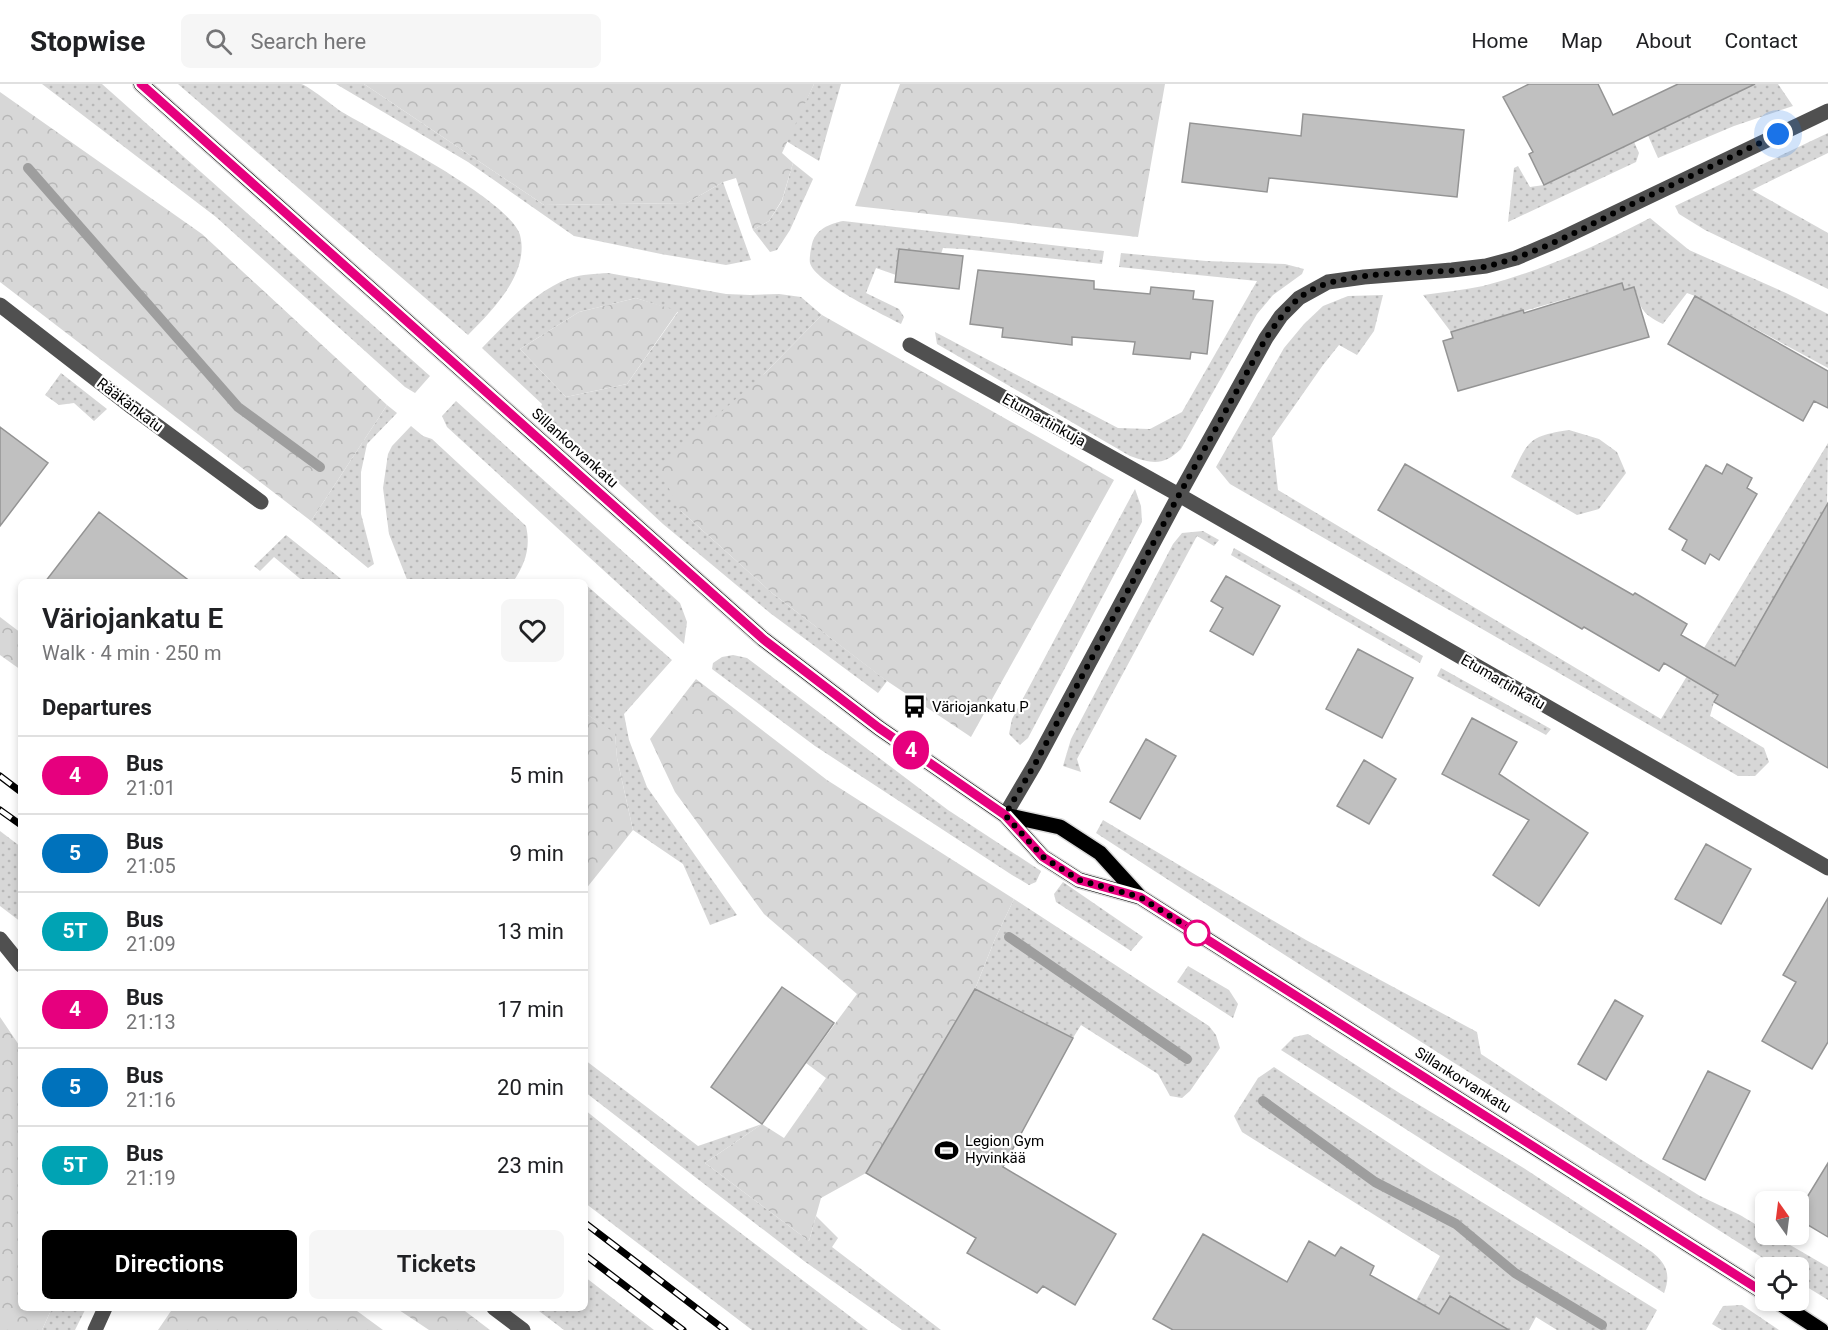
<!DOCTYPE html>
<meta charset="utf-8">
<style>
:root{--surface:#fff;--page:#f6f6f6;--text:#202124;--muted:#757577;--line:#e0e0e0;--accent:#000}
body{margin:0;font-family:Roboto,sans-serif;background:var(--page);color:var(--text);height:100vh;display:flex;flex-direction:column;font-size:22px;white-space:nowrap}
*{box-sizing:border-box;margin:0}
p{font-size:20px;color:var(--muted)}
.icon{flex:none;width:33px;height:33px;fill:none;stroke:currentColor;stroke-width:2;stroke-linecap:round;stroke-linejoin:round}
.map{position:relative;flex:1;overflow:hidden}
.panel{position:absolute;left:18px;top:495px;width:570px;height:732px;display:flex;flex-direction:column;background:var(--surface);border-radius:9px;box-shadow:0 3px 9px #0003}
.panel>*{flex:none}
.badge{padding:0 12px;border-radius:20px;font-size:21px;line-height:39px}
.needle{width:39px;rotate:346deg}
.controls{position:absolute;left:1755px;top:1107px;display:grid;gap:12px}
.controls a{display:grid;place-items:center;width:54px;height:54px;border-radius:9px;background:var(--surface);box-shadow:0 3px 9px #0003;font-size:30px}
.you{position:absolute;width:30px;height:30px;margin:-15px;border:4px solid #fff;border-radius:50%;background:#1a73e8;box-shadow:0 0 0 9px #1a73e833}
.map>.badge{position:absolute;translate:-50% -50%;box-shadow:0 0 0 3px #fff}
h2{padding:0 24px;font-size:22px;line-height:54px}
.round{display:grid;place-items:center;flex:none;width:63px;height:63px;border-radius:9px;background:var(--page)}
.head{display:flex;align-items:center;justify-content:space-between;height:102px;padding:0 24px}
h1{font-size:28px;font-weight:600;line-height:45px}
.primary-button{display:flex;gap:12px;margin-top:auto;padding:12px 24px}
.primary-button a{flex:1;height:69px;border-radius:9px;background:var(--accent);color:#fff;font-size:24px;font-weight:600;line-height:69px;text-align:center}
.primary-button a+a{background:var(--page);color:var(--text)}
ul{padding:0;list-style:none}
li{display:flex;align-items:center;gap:18px;height:78px;padding:0 24px;border-top:2px solid var(--line)}
li div{flex:1}
li b{display:block;font-size:22px}
li em{font-style:normal}
li .badge{min-width:66px;font-weight:700;text-align:center}
header{display:flex;align-items:center;gap:36px;box-sizing:border-box;height:84px;padding:0 30px;background:var(--surface);border-bottom:2px solid var(--line)}
header strong{font-size:28px}
nav{display:flex;gap:33px;margin-inline-start:auto;font-size:21px}
.search{width:420px;height:54px;background:var(--page);display:flex;align-items:center;gap:15px;box-sizing:border-box;padding:0 21px;border-radius:9px;color:var(--muted);font-size:22px}
.map>svg:first-child{display:block}
.grass{fill:url(#grass-dots);fill-rule:evenodd}
.forest{fill:url(#forest-crowns)}
.lines{fill:none;stroke-linecap:round;stroke-linejoin:round}
.stream{stroke:#9e9e9e;stroke-width:10}
.building{fill:#c0c0c0;stroke:#949494;stroke-width:1.5}
.major-casing{stroke:#dbdbdb;stroke-width:18}
.minor{stroke:#505050;stroke-width:15}
.major{stroke:#000;stroke-width:15}
.rail-casing{stroke:#000;stroke-width:7}
.rail{stroke:#fff;stroke-width:4.5;stroke-dasharray:14;stroke-linecap:butt}
.line-casing{stroke:#fff;stroke-width:14}
.line{stroke:#e6007e;stroke-width:9}
.walk{stroke:#000;stroke-width:6;stroke-dasharray:0 10.8}
.stop-dot{fill:#fff;stroke:#e6007e;stroke-width:3}
.labels{text-anchor:middle;dominant-baseline:central;stroke-width:4.5;stroke-linejoin:round;paint-order:stroke}
.street-label{font-size:15px;fill:#000;stroke:#fff}
.poi-label{font-size:15px;fill:#000;stroke:#fff;text-anchor:start}
</style>
<header>
<strong>Stopwise</strong>
<div class="search"><svg class="icon" aria-label="search" viewBox="0 0 24 24"><circle cx="10" cy="10" r="6"/><path d="M15 15l6 6"/></svg>Search here</div>
<nav><a>Home</a><a>Map</a><a>About</a><a>Contact</a></nav>
</header>
<div class="map">
<svg width="1828" height="1246" viewBox="0 0 1828 1246">
<defs>
<pattern id="grass-dots" width="8" height="8" patternUnits="userSpaceOnUse" patternTransform="scale(1.5)"><rect width="8" height="8" fill="#d7d7d7"/><path d="M2 2h.1M6 6h.1" fill="none" stroke="#b7b7b7" stroke-width="1.8" stroke-linecap="round"/></pattern>
<pattern id="forest-crowns" width="20" height="18" patternUnits="userSpaceOnUse" patternTransform="scale(1.5)"><rect width="20" height="18" fill="#d7d7d7"/><path d="M2 6a3 3 0 1 1 6 0M12 15a3 3 0 1 1 6 0" fill="none" stroke="#b7b7b7"/></pattern>
</defs>
<rect width="100%" height="100%" fill="#fff"/>
<path class="grass" d="M42 0H102L430 292 415 309 405 303 216 133Z
M178 0C208 0 239 0 269 0 278 0 292 0 301 0 309 2 333 22 342 28 377 49 510 116 520 151 530 189 492 227 468 251Z
M336 0H364L544 121 687 119 723 98 751 176 726 181 661 170 574 152 468 78Z
M814 0H841L819 77 786 57Z
M1754 0H1778L1793 22 1734 42 1658 74 1642 38 1653 48Z
M1626 40 1639 69 1636 78 1508 138 1514 84 1518 82 1530 103 1544 101Z
M1828 49V69L1752 106 1828 149V205L1705 146 1679 130 1675 122Z
M793 79 813 95 790 146 777 166 770 168 753 146 769 137 782 117Z
M1650 134 1689 166 1786 209 1828 230V284L1695 212 1687 209 1663 240C1642 230 1641 225 1634 203L1624 206 1622 199 1451 248 1423 211C1443 208 1463 206 1483 202 1541 187 1597 162 1650 134Z
M843 137 1104 167 1102 180 963 165 943 164 941 170 899 165 896 191 876 184 866 209 899 225 904 233 901 240C882 230 815 198 810 179 809 175 811 164 812 160 816 145 829 140 843 137Z
M1121 169 1206 177 1285 180 1304 185 1302 190 1273 211 1257 230 1181 365C1163 382 1153 380 1130 372L937 260 935 248 1118 344 1150 345 1182 328 1257 197 1119 183Z
M608 189 726 210 750 211 779 210 801 213 822 231 764 290 681 427 772 509 887 597 878 609 770 529 663 440 540 326 542 320 482 264C507 238 535 207 570 194 582 190 595 190 608 189ZM636 214 678 228 627 300 566 313 520 265 579 228Z
M1383 211 1374 247 1357 271 1339 261 1323 281 1272 354 1278 406 1661 635 1828 359 1827 421 1783 497 1788 501 1757 543 1714 618 1710 632 1764 664 1769 678 1755 692H1738L1230 400 1216 383 1284 264 1304 240 1323 222 1348 212Z
M61 289 107 325 94 337 74 319 59 321 45 311Z
M456 317 680 519 687 538 684 560 447 343 442 332Z
M387 321 397 329 367 360 361 388V430L374 480 368 484 311 437Z
M411 342 423 352 432 355 526 442C531 464 525 480 513 498H408L389 450 383 404 388 370 392 362Z
M1569 346 1599 355 1617 368 1626 389 1599 425 1577 431 1511 393C1528 357 1528 352 1569 346Z
M1135 405 1141 422 1142 438 1028 654 1020 661 1009 650 1012 635Z
M1203 447 1219 456 1214 462 1197 452 1077 675 1081 688 1063 682 1071 655 1173 460 1182 449Z
M286 451 345 498H304L274 473 260 487 254 482Z
M1234 464 1423 572 1420 579 1231 471Z
M585 500 672 576 624 630 629 656 647 703 737 831 710 841 683 780 633 746 617 674 615 650 585 629Z
M733 571 747 574 948 726 1041 787 1036 798 1029 801 1012 791 815 662 712 585 713 579 722 573Z
M1441 584 1551 645 1546 651 1437 592Z
M1103 736 1306 856 1477 948 1481 970 1637 1073 1700 1112 1740 1131 1765 1146 1766 1150 1773 1151 1828 1183V1216L1799 1198 1798 1184 1777 1183C1550 1039 1321 896 1096 749Z
M0 747 21 763V838L0 822Z
M1063 798 1143 853 1131 867 1056 818 1054 810Z
M1014 815 1209 942 1216 951 1220 964 1190 1007 1182 1014 1170 1012 1158 990 1081 941 1073 954 975 905 995 855Z
M1188 882 1229 906 1238 920 1233 934 1177 898Z
M1308 950 1401 1010 1522 1083 1652 1168C1667 1180 1671 1191 1664 1209L1281 966 1294 953Z
M585 976 698 1062 762 1040 705 1079 809 1157 816 1132 838 1154 832 1163 941 1246H902L804 1177 585 1008Z
M1274 983 1430 1086 1657 1226 1646 1246H1557L1536 1233 1529 1246H1509L1450 1213 1433 1239 1400 1246 1440 1172 1242 1048 1234 1032 1258 994Z
M585 1026 692 1112 868 1246H752L585 1119Z
M585 1193 654 1246H564L535 1224H585Z
M1742 1221 1779 1246H1722L1712 1240 1723 1222Z
M52 1224H86L75 1246H42Z"/>
<path class="forest" d="M364 0H814L782 69 793 79 782 116 769 137 753 146 736 94 723 98 687 119 544 121Z
M900 0H1165L1138 153 855 122Z
M0 8 202 150 387 321 311 437 0 198Z
M636 214 678 227 627 300 566 313 520 265 579 228Z
M822 231 1114 396 971 653 884 595 772 509 681 427 658 384 764 290Z
M0 533 21 549V586L0 571Z
M696 595 827 696 1014 815 995 855 975 905 866 1089 821 1114 809 1157 705 1079 762 1040 784 1054 826 994 806 979 857 910 764 830 675 708 650 655Z
M585 629 615 649 617 674 633 746 585 806Z
M0 933 21 964V1224H52L42 1246H0Z
M173 1224H353L383 1246H158Z
M396 1224H461L490 1246H429Z"/>
<g class="lines">
<path class="stream" d="M28 84 238 323 320 383
M1009 853 1187 975
M1263 1017 1375 1098 1456 1140 1515 1189 1602 1241"/>
</g>
<path class="building" d="M1529 0H1598L1613 31 1678 0H1755L1544 101 1529 70 1533 68 1503 13Z
M1303 30 1464 46 1457 113 1269 94 1267 108 1182 98 1190 39 1301 52Z
M899 165 963 172 959 205 895 198Z
M978 186 1094 197V205L1150 210 1151 203 1194 207 1193 215 1213 217 1207 270 1191 268 1190 275 1133 270 1135 258 1072 253V261L1002 253 1003 244 970 240Z
M1622 199 1624 206 1634 203 1649 253 1458 307 1443 257 1453 254 1451 248 1523 226 1524 229Z
M1695 212 1828 287V324L1814 317 1803 337 1668 260Z
M0 343 48 379 0 442Z
M1405 380 1633 511 1635 509 1687 540 1681 551 1735 582 1828 419V684L1714 618 1718 611 1664 579 1659 587 1584 543 1582 545 1378 426Z
M1727 380 1752 394 1747 404 1757 410 1719 476 1710 470 1705 480 1682 466 1687 456 1669 445 1706 381 1722 390Z
M99 428 191 498H45Z
M1226 492 1280 522 1253 571 1210 547 1223 524 1211 517Z
M1358 565 1413 594 1382 654 1326 625Z
M1472 634 1517 658 1499 690 1588 749 1539 822 1493 791 1529 736 1442 690Z
M1146 655 1176 672 1140 735 1110 718Z
M1364 676 1396 695 1369 740 1337 722Z
M1706 760 1751 785 1721 840 1675 815Z
M1828 814V958L1812 985 1762 957 1796 898 1783 891Z
M782 903 834 939 762 1040 711 1003Z
M975 905 1073 954 1003 1083 1116 1150 1075 1221 1043 1202 1037 1209 967 1169 976 1154 866 1089Z
M1615 916 1643 932 1606 996 1578 980Z
M1708 987 1750 1007 1705 1096 1663 1075Z
M1828 1079V1153L1798 1135V1128Z
M1203 1150 1287 1198 1309 1157 1335 1172 1341 1163 1374 1182 1370 1191 1439 1230 1450 1212 1509 1246H1173L1153 1235Z"/>
<g class="lines">
<defs>
<path id="major" d="M141 0 763 555 879 644 1005 731 1043 773 1079 796 1140 813
M1005 731 1060 743 1100 769 1140 813 1766 1210
M1775 1216 1821 1246"/>
</defs>
<use href="#major" class="major-casing"/>
<path class="minor" d="M0 221 133 324 261 418
M910 261 1179 411 1828 784
M1005 731 1035 680 1179 411 1266 254 1281 232 1299 214 1328 198 1364 193 1452 186 1486 182 1516 174 1556 157 1828 27
M0 855 21 881
M494 1224 523 1246
M95 1246 105 1224"/>
<use href="#major" class="major"/>
<defs>
<path id="rail" d="M0 692 21 708
M0 726 21 741
M585 1139 725 1246
M585 1171 683 1246"/>
</defs>
<use href="#rail" class="rail-casing"/>
<use href="#rail" class="rail"/>
</g>
<g class="lines">
<defs>
<path id="line" d="M141 0 763 555 879 644 1005 731 1043 773 1079 796 1140 813 1766 1210"/>
</defs>
<use href="#line" class="line-casing"/>
<use href="#line" class="line"/>
<path class="walk" d="M1197 849 1140 813 1079 796 1043 773 1005 731 1035 680 1179 411 1266 254C1276 240 1285 226 1298 215 1339 180 1435 194 1488 182 1537 170 1582 145 1626 123 1677 98 1728 75 1778 50"/>
</g>
<defs>
<symbol id="bus-bare" viewBox="-9 -9 18 18"><path d="M-5-6H5V4H4V6H2V4H-2V6H-4V4H-5ZM-3.5-4V0h7V-4ZM-3.5 1.2v1.5H-2V1.2ZM2 1.2v1.5H3.5V1.2Z" fill="#000" stroke="#fff" stroke-width="2.5" paint-order="stroke"/></symbol>
<symbol id="stadium-bare" viewBox="-9 -9 18 18"><path d="M0-5a6.5 5 0 1 0 0 10a6.5 5 0 1 0 0-10ZM-3.5-1.8h7v3.6h-7Z" fill="#000" stroke="#fff" stroke-width="2.5" paint-order="stroke"/></symbol>
</defs>
<g fill-rule="evenodd">
<use href="#bus-bare" x="898" y="606" width="33" height="33"/>
<use href="#stadium-bare" x="930" y="1050" width="33" height="33"/>
</g>
<circle class="stop-dot" cx="1197" cy="849" r="12"/>
<g class="labels">
<g class="street-label">
<text transform="translate(130 321) rotate(37)">Rääkänkatu</text>
<text transform="translate(1044 336) rotate(29)">Etumartinkuja</text>
<text transform="translate(575 364) rotate(42)">Sillankorvankatu</text>
<text transform="translate(1503 598) rotate(30)">Etumartinkatu</text>
<text transform="translate(1463 996) rotate(32)">Sillankorvankatu</text>
</g>
<g class="poi-label">
<text x="932" y="623">Väriojankatu P</text>
<text x="965" y="1057">Legion Gym<tspan x="965" dy="17">Hyvinkää</tspan></text>
</g>
</g>
</svg>
<div class="controls">
<a><svg class="needle" viewBox="-14 -14 28 28"><path d="M0-13l5 13h-10z" fill="#e53935"/><path d="M0 13l5-13h-10z" fill="#757577"/></svg></a>
<a><svg class="icon" aria-label="locate" viewBox="0 0 24 24"><circle cx="12" cy="12" r="6"/><path d="M12 2v4M12 18v4M2 12h4M18 12h4"/></svg></a>
</div>
<div class="you" style="left:1778px;top:50px"></div>
<b class="badge" style="left:911px;top:666px;background:#e6007e;color:#fff">4</b>
<section class="panel">
<div class="head"><div><h1>Väriojankatu E</h1><p>Walk · 4 min · 250 m</p></div><a class="round"><svg class="icon" aria-label="heart" viewBox="0 0 24 24"><path d="M12 20l-8-8c-3-5 5-10 8-4 3-6 11-1 8 4z"/></svg></a></div>
<h2>Departures</h2>
<ul>
<li><span class="badge" style="background:#e6007e;color:#fff">4</span><div><b>Bus</b><p>21:01</p></div><em>5 min</em></li>
<li><span class="badge" style="background:#0072bc;color:#fff">5</span><div><b>Bus</b><p>21:05</p></div><em>9 min</em></li>
<li><span class="badge" style="background:#00a3b4;color:#fff">5T</span><div><b>Bus</b><p>21:09</p></div><em>13 min</em></li>
<li><span class="badge" style="background:#e6007e;color:#fff">4</span><div><b>Bus</b><p>21:13</p></div><em>17 min</em></li>
<li><span class="badge" style="background:#0072bc;color:#fff">5</span><div><b>Bus</b><p>21:16</p></div><em>20 min</em></li>
<li><span class="badge" style="background:#00a3b4;color:#fff">5T</span><div><b>Bus</b><p>21:19</p></div><em>23 min</em></li>
</ul>
<div class="primary-button"><a>Directions</a><a>Tickets</a></div>
</section>
</div>
